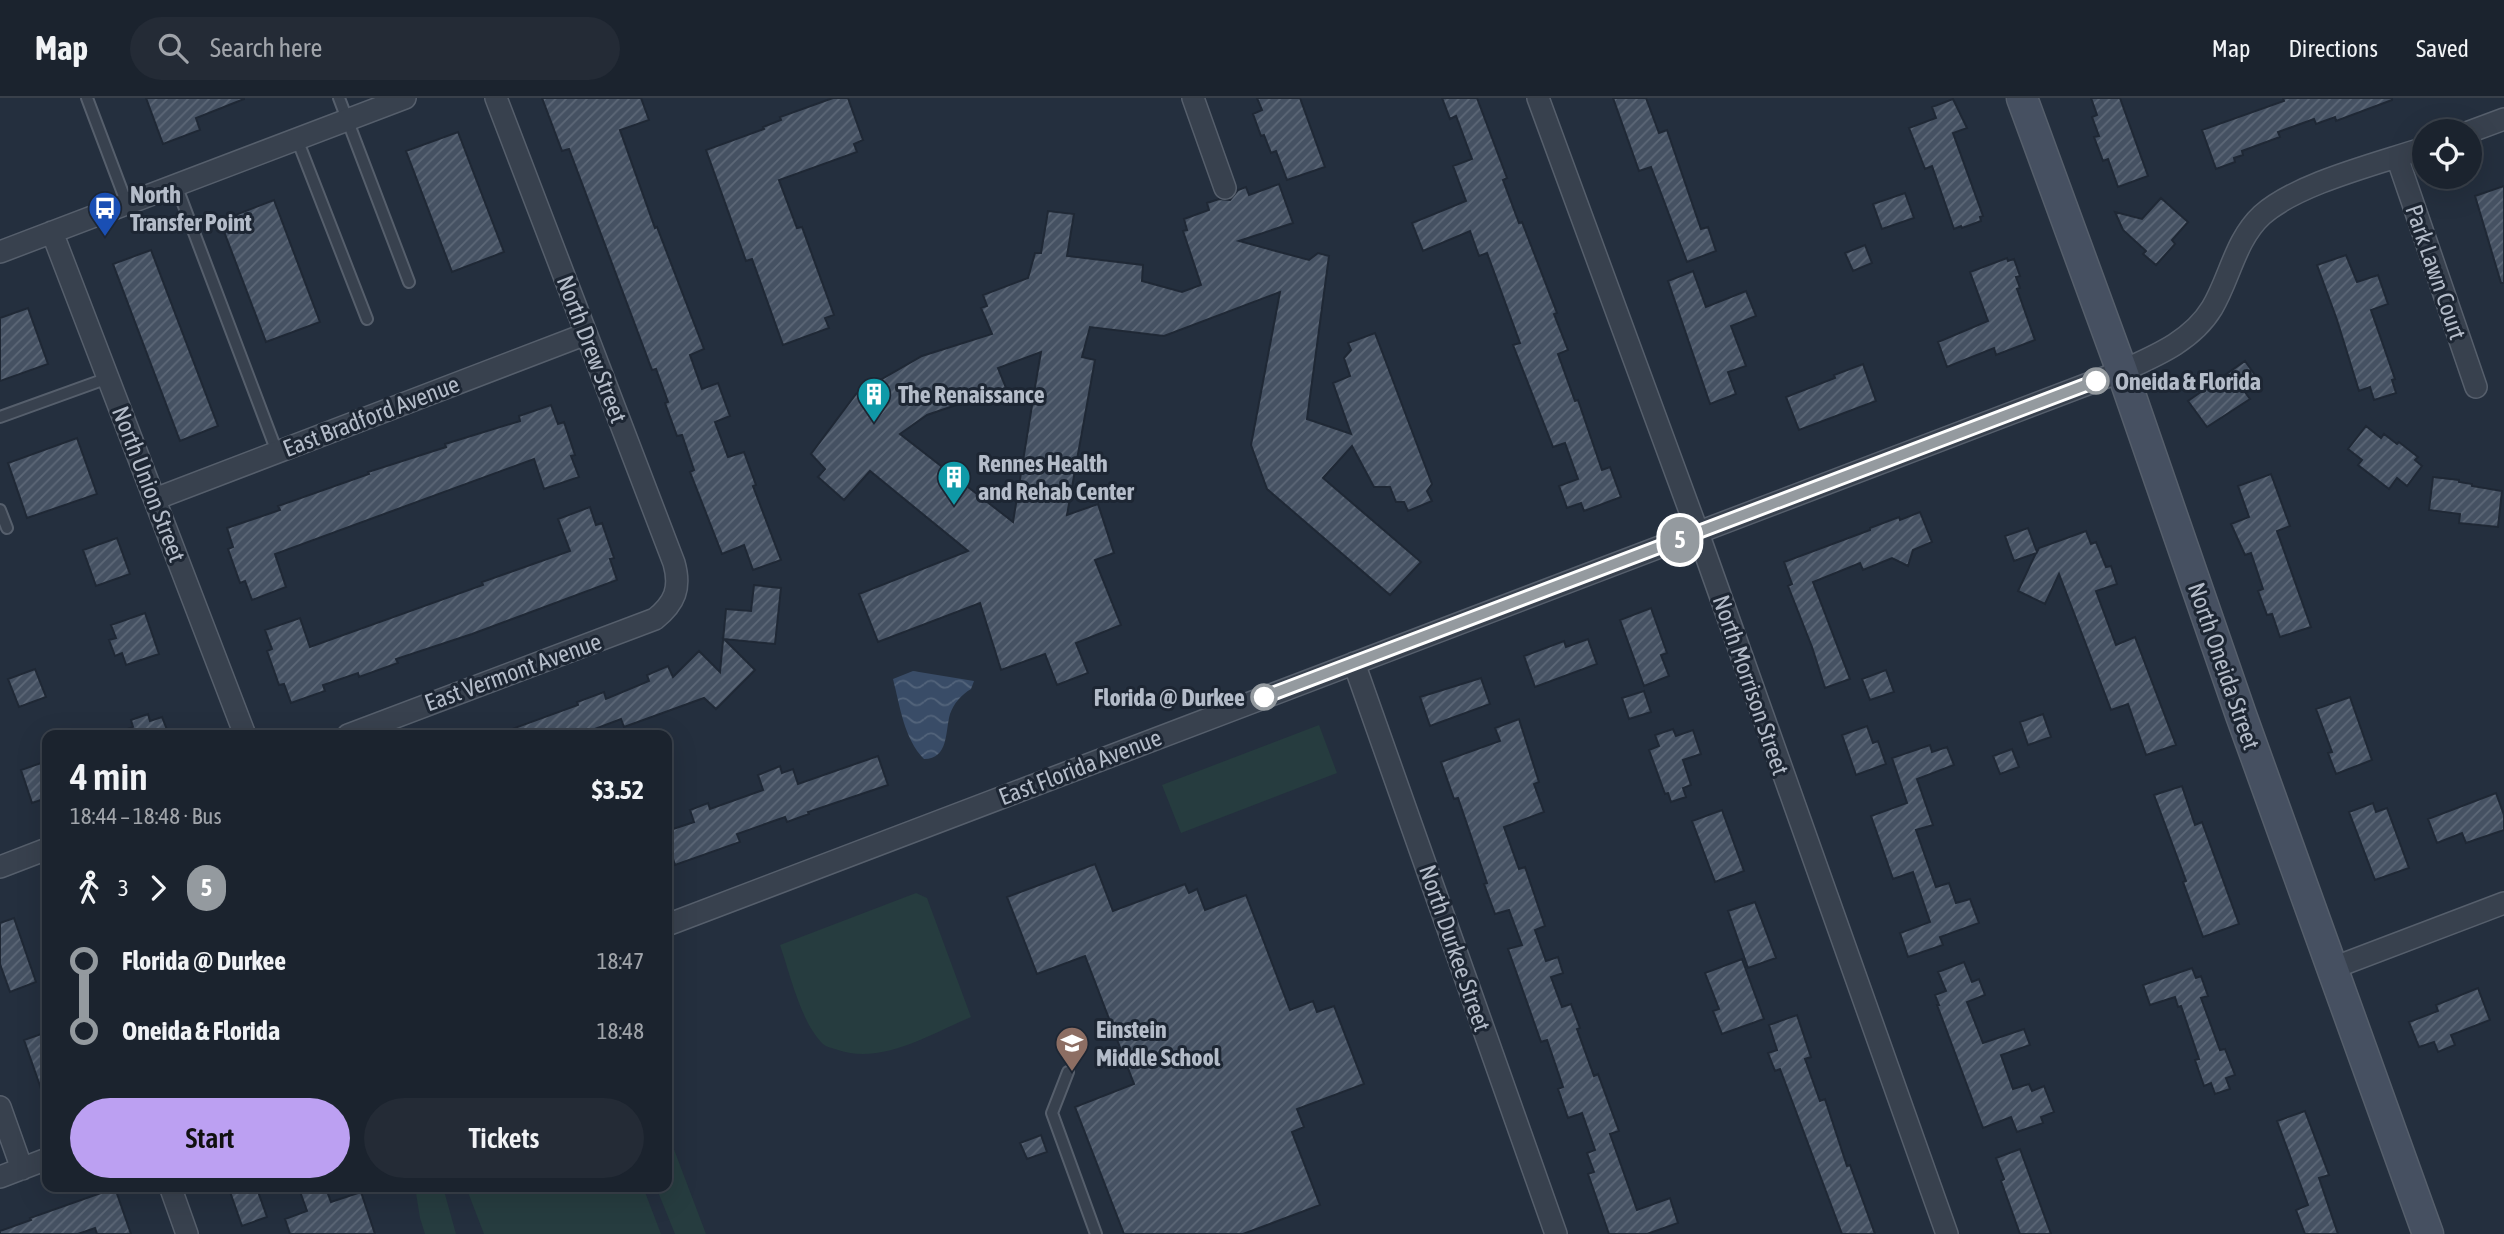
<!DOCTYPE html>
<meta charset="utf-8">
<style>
:root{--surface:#1b232e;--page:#242b36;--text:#f1f3f6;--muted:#a0a4aa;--line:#39404a;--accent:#bca0f2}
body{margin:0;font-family:"Asap Condensed",sans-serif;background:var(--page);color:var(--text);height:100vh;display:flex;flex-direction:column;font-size:26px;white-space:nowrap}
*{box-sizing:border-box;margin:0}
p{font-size:23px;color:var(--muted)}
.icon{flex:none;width:38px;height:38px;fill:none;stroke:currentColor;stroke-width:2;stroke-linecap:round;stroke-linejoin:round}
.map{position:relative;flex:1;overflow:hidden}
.drawer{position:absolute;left:42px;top:632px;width:630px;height:462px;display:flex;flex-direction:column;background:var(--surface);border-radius:14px;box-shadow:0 7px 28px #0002,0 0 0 2px var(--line)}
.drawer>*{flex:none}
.badge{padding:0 14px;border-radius:23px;font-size:24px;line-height:46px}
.tools{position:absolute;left:2412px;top:21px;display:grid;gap:14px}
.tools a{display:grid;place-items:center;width:70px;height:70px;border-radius:50%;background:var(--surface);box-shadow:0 7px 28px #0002,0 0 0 2px var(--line);font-size:35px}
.map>.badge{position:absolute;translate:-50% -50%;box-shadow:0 0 0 4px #fff}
.legs{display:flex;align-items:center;gap:10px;height:77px;padding:0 28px;font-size:23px}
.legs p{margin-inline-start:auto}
.head{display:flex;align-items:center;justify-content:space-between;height:119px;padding:0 28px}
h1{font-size:38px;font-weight:600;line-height:52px}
.button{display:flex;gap:14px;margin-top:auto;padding:14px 28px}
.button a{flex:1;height:80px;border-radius:42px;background:var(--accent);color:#111;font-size:28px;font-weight:600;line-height:80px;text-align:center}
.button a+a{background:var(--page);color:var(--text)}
ul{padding:0 28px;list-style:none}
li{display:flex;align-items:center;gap:24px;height:70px;font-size:26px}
li i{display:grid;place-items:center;width:10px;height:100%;margin:0 9px;background:currentColor}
li i::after{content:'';width:18px;height:18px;margin:-9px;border:5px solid;border-radius:50%;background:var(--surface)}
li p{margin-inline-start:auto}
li:first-child i{background:linear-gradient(#0000 50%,currentColor 0)}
li:last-child i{background:linear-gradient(currentColor 50%,#0000 0)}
header{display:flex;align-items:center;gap:42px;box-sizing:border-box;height:98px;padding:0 35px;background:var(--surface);border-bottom:2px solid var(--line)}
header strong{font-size:33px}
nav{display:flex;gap:38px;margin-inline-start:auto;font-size:24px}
.search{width:490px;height:63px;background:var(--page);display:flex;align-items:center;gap:18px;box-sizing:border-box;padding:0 24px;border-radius:38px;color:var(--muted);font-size:26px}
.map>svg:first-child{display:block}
.garden{fill:#263c3f}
.water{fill:url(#water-waves)}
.building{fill:url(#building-hatch);stroke:#1f2835;stroke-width:2;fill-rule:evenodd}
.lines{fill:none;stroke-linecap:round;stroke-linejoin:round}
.lane-casing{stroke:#565f6c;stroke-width:14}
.street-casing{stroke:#565f6c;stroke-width:24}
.secondary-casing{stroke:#565f6c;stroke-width:33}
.lane{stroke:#38414e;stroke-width:10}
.street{stroke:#38414e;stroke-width:21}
.secondary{stroke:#465061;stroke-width:30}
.line-1-casing{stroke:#fff;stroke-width:16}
.line-1{stroke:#949a9f;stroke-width:10}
.stop-1-dot{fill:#fff;stroke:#949a9f;stroke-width:3.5}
.labels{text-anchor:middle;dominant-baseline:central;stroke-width:6;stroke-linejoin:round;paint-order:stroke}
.poi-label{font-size:24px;font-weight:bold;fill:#b4bcc9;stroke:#1d2633;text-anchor:start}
.street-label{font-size:24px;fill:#b4bcc9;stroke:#1d2633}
.stop-label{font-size:24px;font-weight:bold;fill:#b4bcc9;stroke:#1d2633;text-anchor:start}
</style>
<header>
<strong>Map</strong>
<div class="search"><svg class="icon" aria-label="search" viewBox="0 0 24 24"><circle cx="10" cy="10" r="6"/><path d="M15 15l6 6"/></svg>Search here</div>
<nav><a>Map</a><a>Directions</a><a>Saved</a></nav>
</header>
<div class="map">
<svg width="2504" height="1136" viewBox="0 0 2504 1136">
<defs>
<pattern id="water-waves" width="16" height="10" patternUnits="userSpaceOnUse" patternTransform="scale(1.75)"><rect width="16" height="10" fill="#394c67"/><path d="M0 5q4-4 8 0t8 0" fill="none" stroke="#53647b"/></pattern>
<pattern id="building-hatch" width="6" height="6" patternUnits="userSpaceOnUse" patternTransform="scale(1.75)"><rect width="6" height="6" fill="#455162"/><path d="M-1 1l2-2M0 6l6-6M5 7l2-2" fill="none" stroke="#5d6877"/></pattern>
</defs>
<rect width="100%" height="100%" fill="#242f3e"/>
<path class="garden" d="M1319 627 1337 675 1181 735 1162 687Z
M916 795 927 800 971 919C931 936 881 967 838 952 833 950 826 949 823 946 801 925 790 876 780 847Z
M667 1033 706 1136H675L656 1089 667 1088Z
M415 1089H443L456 1136H425L420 1120Z
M466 1089H643L661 1136H484Z"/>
<path class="water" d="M913 573 974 583 971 591C961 597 954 605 950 616 945 633 949 661 924 661 904 641 900 608 893 581Z"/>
<path class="building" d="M146 0H244V1L196 20 200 32 163 46Z
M542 0H641L649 22 620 32 655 130 657 129 704 251 690 257 702 291 718 285 730 318 715 324 728 359 744 354 756 387 753 388 781 462 753 472 744 447 722 456 690 374 694 372 682 337 677 338 665 305 668 304 656 271 652 272 569 51 562 53Z
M833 0H848L863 42 854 46 857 54 779 82 797 130 802 129 834 217 825 220 829 230 783 247 752 161 746 163 706 52 764 31 763 29 781 22 780 19Z
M1257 0H1300L1325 69 1287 82 1276 53 1271 55 1264 37 1261 38 1253 16 1262 12Z
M1442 0H1477L1507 80 1503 82 1519 125 1522 124 1557 215 1554 216 1568 252 1558 256 1575 303 1578 302 1602 372 1610 369 1621 399 1584 413 1581 405 1567 410 1559 388 1578 381 1565 345 1553 349 1513 247 1520 245 1487 155 1479 158 1470 133 1423 153 1412 125 1466 103 1453 68 1472 61 1456 18 1450 21Z
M1613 0H1646L1659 35 1667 32 1701 131 1708 129 1716 153 1687 164 1651 69 1639 73Z
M2091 0H2120L2148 78 2118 89 2108 61 2103 63 2094 39 2099 38 2092 19 2097 17Z
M2283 0H2392V2L2336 23 2335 19 2316 26 2314 21 2278 34 2280 39 2242 53 2243 57 2234 60 2235 64 2216 71 2202 32 2284 3Z
M1953 1 1967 30 1953 35 1983 118 1980 119 1981 123 1962 130 1961 128 1954 131 1932 68 1925 71 1909 30 1936 20 1932 9Z
M458 34 504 154 452 174 406 53Z
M1279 86 1293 125 1239 143 1309 162 1318 155 1329 158 1307 321 1351 336 1333 285 1350 278 1344 260 1351 252 1348 245 1375 235 1432 386 1427 393 1432 403 1408 413 1404 404H1396L1390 389H1374L1352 348 1323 380 1421 464 1390 497 1267 391 1251 347 1280 194 1164 238 1090 229 1082 259 1095 262 1067 417 1098 406 1114 455 1095 462 1121 527 1076 545 1088 575 1057 587 1045 556 1001 572 980 505 878 544 859 496 968 453 870 373 844 402 818 379 825 371 811 356 856 296 922 258 992 236 981 210 987 208 983 197 1028 180 1035 155H1041L1048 113 1074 116 1067 158 1143 167 1142 183 1182 194 1201 187 1183 133 1187 132 1184 121 1209 112 1207 105 1219 101 1230 102 1238 92 1246 89 1249 97ZM1041 254 1036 283 1013 424 900 336 927 317 1006 290 998 270Z
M2504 88V185H2501L2475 98Z
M1905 95 1914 120 1882 131 1873 106Z
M2161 100 2188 124 2172 142 2175 146 2156 167 2143 156 2146 153 2123 132 2115 114 2142 121Z
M274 102 320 224 266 244 220 123Z
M1865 147 1872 165 1853 173 1845 155Z
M151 152 218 328 180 343 113 166Z
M2346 157 2357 184 2378 177 2388 206 2371 212 2395 281 2392 282 2396 295 2374 302 2370 289 2359 293 2337 222 2317 167Z
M2007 160 2008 163 2014 161 2020 178 2016 179 2020 190 2017 191 2035 242 1996 257 1994 250 1947 269 1938 244 1988 223 1970 174Z
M1693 173 1706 209 1746 193 1756 218 1731 228 1746 268 1728 274 1736 296 1710 306 1668 183Z
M28 210 48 266 0 283V220Z
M2245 263 2260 284 2245 294 2250 301 2207 329 2188 303Z
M1863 266 1876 303 1799 332 1786 299 1835 280 1834 277Z
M551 307 558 326 564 324 575 357 571 358 579 379 544 391 534 361 275 456 286 489 252 502 245 483 240 485 228 451 233 449 227 430 280 412 278 408 369 376 368 374 446 349 445 346 520 323 519 318Z
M2366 328 2381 340 2384 336 2397 346 2399 344 2418 359 2415 362 2422 368 2407 388 2397 380 2389 391 2358 367 2362 362 2348 351Z
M77 340 97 396 27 420 8 365Z
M2271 376 2290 428 2277 433 2311 529 2280 539 2272 516 2267 517 2258 493 2263 491 2251 455 2245 457 2231 426 2249 419 2238 388Z
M2433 379 2459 382V384L2472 386V388L2502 393 2498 429 2459 425 2460 416 2429 412Z
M590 409 596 427 602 425 614 460 610 461 617 482 472 536 396 561 398 565 359 579 358 575 323 587 325 593 291 605 284 586 279 587 267 553 272 551 265 532 300 520 310 549 483 487 482 484 570 453 558 421Z
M1920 414 1932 444 1913 452 1908 468 1892 460 1863 472 1860 465 1813 484 1850 581 1825 590 1812 549 1788 488 1792 486 1784 464 1870 432V430L1899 419 1900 422Z
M2028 430 2037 454 2039 450 2086 433 2091 446 2096 444 2106 469 2111 468 2117 486 2096 493 2116 547 2135 539 2176 647 2146 657 2128 606 2111 612 2059 476 2045 506 2018 493 2036 455 2014 463 2005 438Z
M117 440 130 476 96 488 83 452Z
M754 487 781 490 775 546 724 541 755 572 716 611 704 600 624 629 621 621 579 637H501V635L578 607 577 604 604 594 606 601 649 583 647 577 668 568 673 579 699 553 720 574 726 511 751 513Z
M1651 510 1667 555 1661 557 1669 578 1644 588 1620 522Z
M145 515 159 556 126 567 122 555 115 558 109 542 116 540 111 527Z
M1588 541 1597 566 1535 589 1524 558 1564 543 1566 549Z
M35 571 46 599 19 609 8 581Z
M1886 572 1894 594 1870 602 1862 581Z
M1481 580 1490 606 1430 628 1420 599Z
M1644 593 1651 614 1629 621 1622 600Z
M2350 599 2372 662 2336 676 2328 655 2332 654 2316 611Z
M148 616 150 623 162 619 169 637H118L117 635 133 629 131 622Z
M2043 616 2051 639 2028 647 2020 624Z
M1519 621 1539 684 1534 686 1544 714 1504 729 1519 771 1525 769 1545 828 1535 832 1546 863 1558 859 1563 875 1551 879 1562 909 1571 906 1580 930 1577 931 1594 978 1598 976 1619 1033 1610 1036 1637 1112 1670 1100 1678 1125 1647 1136H1609L1588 1076 1594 1074 1587 1055 1595 1052 1582 1015 1568 1020 1558 991 1563 989 1547 942 1541 944 1508 851 1522 847 1509 812 1495 816 1484 786 1487 785 1458 700 1454 701 1441 664 1500 643 1495 630Z
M1867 628 1873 645 1878 643 1886 666 1856 677 1842 637Z
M1673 631 1676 638 1693 632 1701 656 1683 662 1691 687 1683 690 1686 699 1671 704 1668 695 1665 696 1649 652 1659 648 1655 637Z
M1930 647 1932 654 1947 649 1954 667 1917 681 1933 727 1916 732 1936 789 1949 785 1956 805 1970 801 1979 825 1940 839 1943 847 1908 859 1900 835 1930 824 1913 774 1893 781 1871 718 1907 705 1892 660Z
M2012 651 2019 669 2000 676 1993 658Z
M878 658 888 687 808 714 809 716 787 724 785 719 737 736 740 744 675 767 667 742V733L694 724 690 712 708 705 710 711 763 692 758 677 780 668 782 675 793 671 798 686Z
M47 663V700L32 705 21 672Z
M2182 688 2195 727 2202 724 2239 826 2203 839 2183 784 2186 783 2154 697Z
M2496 695 2504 717V732L2466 745 2462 735 2437 745 2428 721Z
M2373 705 2376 714 2387 710 2409 770 2375 782 2349 714Z
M1722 712 1744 773 1715 784 1692 723Z
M1095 766 1113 813 1185 786 1189 795 1197 791 1205 812 1246 797 1290 912 1313 903 1317 914 1334 908 1364 986 1297 1011 1304 1029 1292 1034 1320 1107 1243 1136H1124L1075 1009 1134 986 1085 858 1037 876 1007 799Z
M1755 804 1776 860 1748 870 1728 813Z
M14 820 36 884 10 894 0 866V825Z
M1742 861 1764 921 1722 936 1713 913 1719 911 1705 875Z
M1964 864 1972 884 1979 881 1985 897 1967 904 1983 945 2024 931 2030 947 2001 957 2013 991 2029 986 2032 993 2044 988 2054 1014 2041 1019 2043 1025 2017 1034 2011 1019 1983 1030 1937 907H1939L1935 897 1946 893 1938 874Z
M2192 870 2196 880 2201 878 2208 898 2201 900 2220 952 2225 951 2235 977 2226 980 2230 991 2215 996 2211 985 2204 988 2195 962 2199 961 2181 908 2178 909 2175 899 2150 907 2143 887Z
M2478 890 2490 922 2451 937 2455 947 2438 954 2434 944 2419 949 2409 924 2438 913 2436 907Z
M1797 917 1811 959 1805 961 1820 1003 1825 1001 1847 1068 1850 1067 1875 1136H1842L1780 971 1775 973 1768 955 1777 952 1769 927Z
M47 934V1002H45L24 942Z
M2305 1013 2329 1077 2319 1080 2338 1136H2305L2296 1112 2308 1107 2277 1023Z
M1041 1037 1047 1054 1027 1061 1020 1045Z
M2020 1051 2051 1136H2020L2001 1083 2004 1081 1996 1060Z
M228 1088H256L267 1119 242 1128Z
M298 1088H325L331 1104 361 1094 375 1136H290L285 1121 307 1113Z
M115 1090 131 1136H97L95 1130 78 1136H0V1133L31 1122 30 1120Z"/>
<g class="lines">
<defs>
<path id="lane" d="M87 0 127 106
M339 0 409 184
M297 41 367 221
M176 87 277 354
M0 319 108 280
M0 412 7 430
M1068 974 1052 1015 1096 1136"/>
<path id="street" d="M1193 0 1225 90
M1538 0 1698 435 1947 1136
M2469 34 2504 21
M2397 59 2476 289
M52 134 245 637
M0 154 405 0
M155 401 586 236
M1354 565 1556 1136
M348 637 655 521C675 505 681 490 674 465L496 0
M0 769 47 751
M667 827 2122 273C2155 258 2192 243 2212 210 2230 180 2235 142 2262 117 2298 85 2377 66 2424 50
M2333 870 2504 805
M0 1009 22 1071
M0 1079 47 1061
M170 1088 187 1136"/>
<path id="secondary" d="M2022 0 2122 273 2241 617 2428 1136"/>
</defs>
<use href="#lane" class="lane-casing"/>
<use href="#street" class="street-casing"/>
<use href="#secondary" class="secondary-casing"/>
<use href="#lane" class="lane"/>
<use href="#street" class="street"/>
<use href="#secondary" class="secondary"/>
</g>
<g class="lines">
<defs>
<path id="line-1" d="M1264 599 2096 283"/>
</defs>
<use href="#line-1" class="line-1-casing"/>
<use href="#line-1" class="line-1"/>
</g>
<defs>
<symbol id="bus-pin" viewBox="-11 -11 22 30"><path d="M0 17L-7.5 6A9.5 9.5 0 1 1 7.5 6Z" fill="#1a4fb4" stroke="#1d2633"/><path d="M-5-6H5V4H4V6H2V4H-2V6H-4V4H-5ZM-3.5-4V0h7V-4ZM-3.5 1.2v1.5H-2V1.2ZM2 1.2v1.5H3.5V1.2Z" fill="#fff"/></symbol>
<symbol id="building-pin" viewBox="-11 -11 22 30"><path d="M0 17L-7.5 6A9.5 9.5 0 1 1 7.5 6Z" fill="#0f9aa8" stroke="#1d2633"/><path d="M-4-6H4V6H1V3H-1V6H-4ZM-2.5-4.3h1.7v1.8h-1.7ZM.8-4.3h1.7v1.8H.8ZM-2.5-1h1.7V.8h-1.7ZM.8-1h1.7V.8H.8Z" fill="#fff"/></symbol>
<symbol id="school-pin" viewBox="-11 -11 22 30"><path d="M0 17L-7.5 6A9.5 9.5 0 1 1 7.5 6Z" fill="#8d6e63" stroke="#1d2633"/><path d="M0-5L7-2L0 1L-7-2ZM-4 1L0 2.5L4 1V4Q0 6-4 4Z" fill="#fff"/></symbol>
</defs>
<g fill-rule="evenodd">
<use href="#bus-pin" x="86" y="91" width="38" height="52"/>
<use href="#building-pin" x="855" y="277" width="38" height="52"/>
<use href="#building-pin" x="935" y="360" width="38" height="52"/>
<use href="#school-pin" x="1053" y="926" width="38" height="52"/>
</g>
<g class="stop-1-dot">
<circle cx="2096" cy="283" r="12"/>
<circle cx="1264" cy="599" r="12"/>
</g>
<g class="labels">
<g class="poi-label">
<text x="130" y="96">North<tspan x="130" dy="28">Transfer Point</tspan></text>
<text x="898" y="296">The Renaissance</text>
<text x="978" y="365">Rennes Health<tspan x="978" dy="28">and Rehab Center</tspan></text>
<text x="1096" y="931">Einstein<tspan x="1096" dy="28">Middle School</tspan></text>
</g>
<g class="street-label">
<text transform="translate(2436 174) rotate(71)">Park Lawn Court</text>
<text transform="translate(592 251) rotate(69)">North Drew Street</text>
<text transform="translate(371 318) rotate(-21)">East Bradford Avenue</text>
<text transform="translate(149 386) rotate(69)">North Union Street</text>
<text transform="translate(2224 568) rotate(71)">North Oneida Street</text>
<text transform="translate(513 574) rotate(-20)">East Vermont Avenue</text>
<text transform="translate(1751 587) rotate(71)">North Morrison Street</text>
<text transform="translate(1080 669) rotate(-21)">East Florida Avenue</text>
<text transform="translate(1455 850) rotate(71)">North Durkee Street</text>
</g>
<g class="stop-label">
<text x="2115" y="283">Oneida &amp; Florida</text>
<text x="1245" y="599" text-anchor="end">Florida @ Durkee</text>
</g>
</g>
</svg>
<div class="tools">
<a><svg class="icon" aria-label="locate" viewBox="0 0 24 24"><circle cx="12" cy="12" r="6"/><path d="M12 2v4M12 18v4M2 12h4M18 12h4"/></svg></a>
</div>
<b class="badge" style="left:1680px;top:442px;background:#949a9f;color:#fff">5</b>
<section class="drawer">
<div class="head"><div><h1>4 min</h1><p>18:44 – 18:48 · Bus</p></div><b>$3.52</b></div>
<div class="legs"><svg class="icon" aria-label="walk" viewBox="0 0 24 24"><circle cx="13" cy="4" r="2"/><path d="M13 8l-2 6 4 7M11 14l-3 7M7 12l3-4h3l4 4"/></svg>3<svg class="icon" aria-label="forward" viewBox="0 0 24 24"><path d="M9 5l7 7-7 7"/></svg><b class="badge" style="background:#949a9f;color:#fff">5</b></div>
<ul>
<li><i style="color:#949a9f"></i><b>Florida @ Durkee</b><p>18:47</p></li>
<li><i style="color:#949a9f"></i><b>Oneida &amp; Florida</b><p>18:48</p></li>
</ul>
<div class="button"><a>Start</a><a>Tickets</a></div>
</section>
</div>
